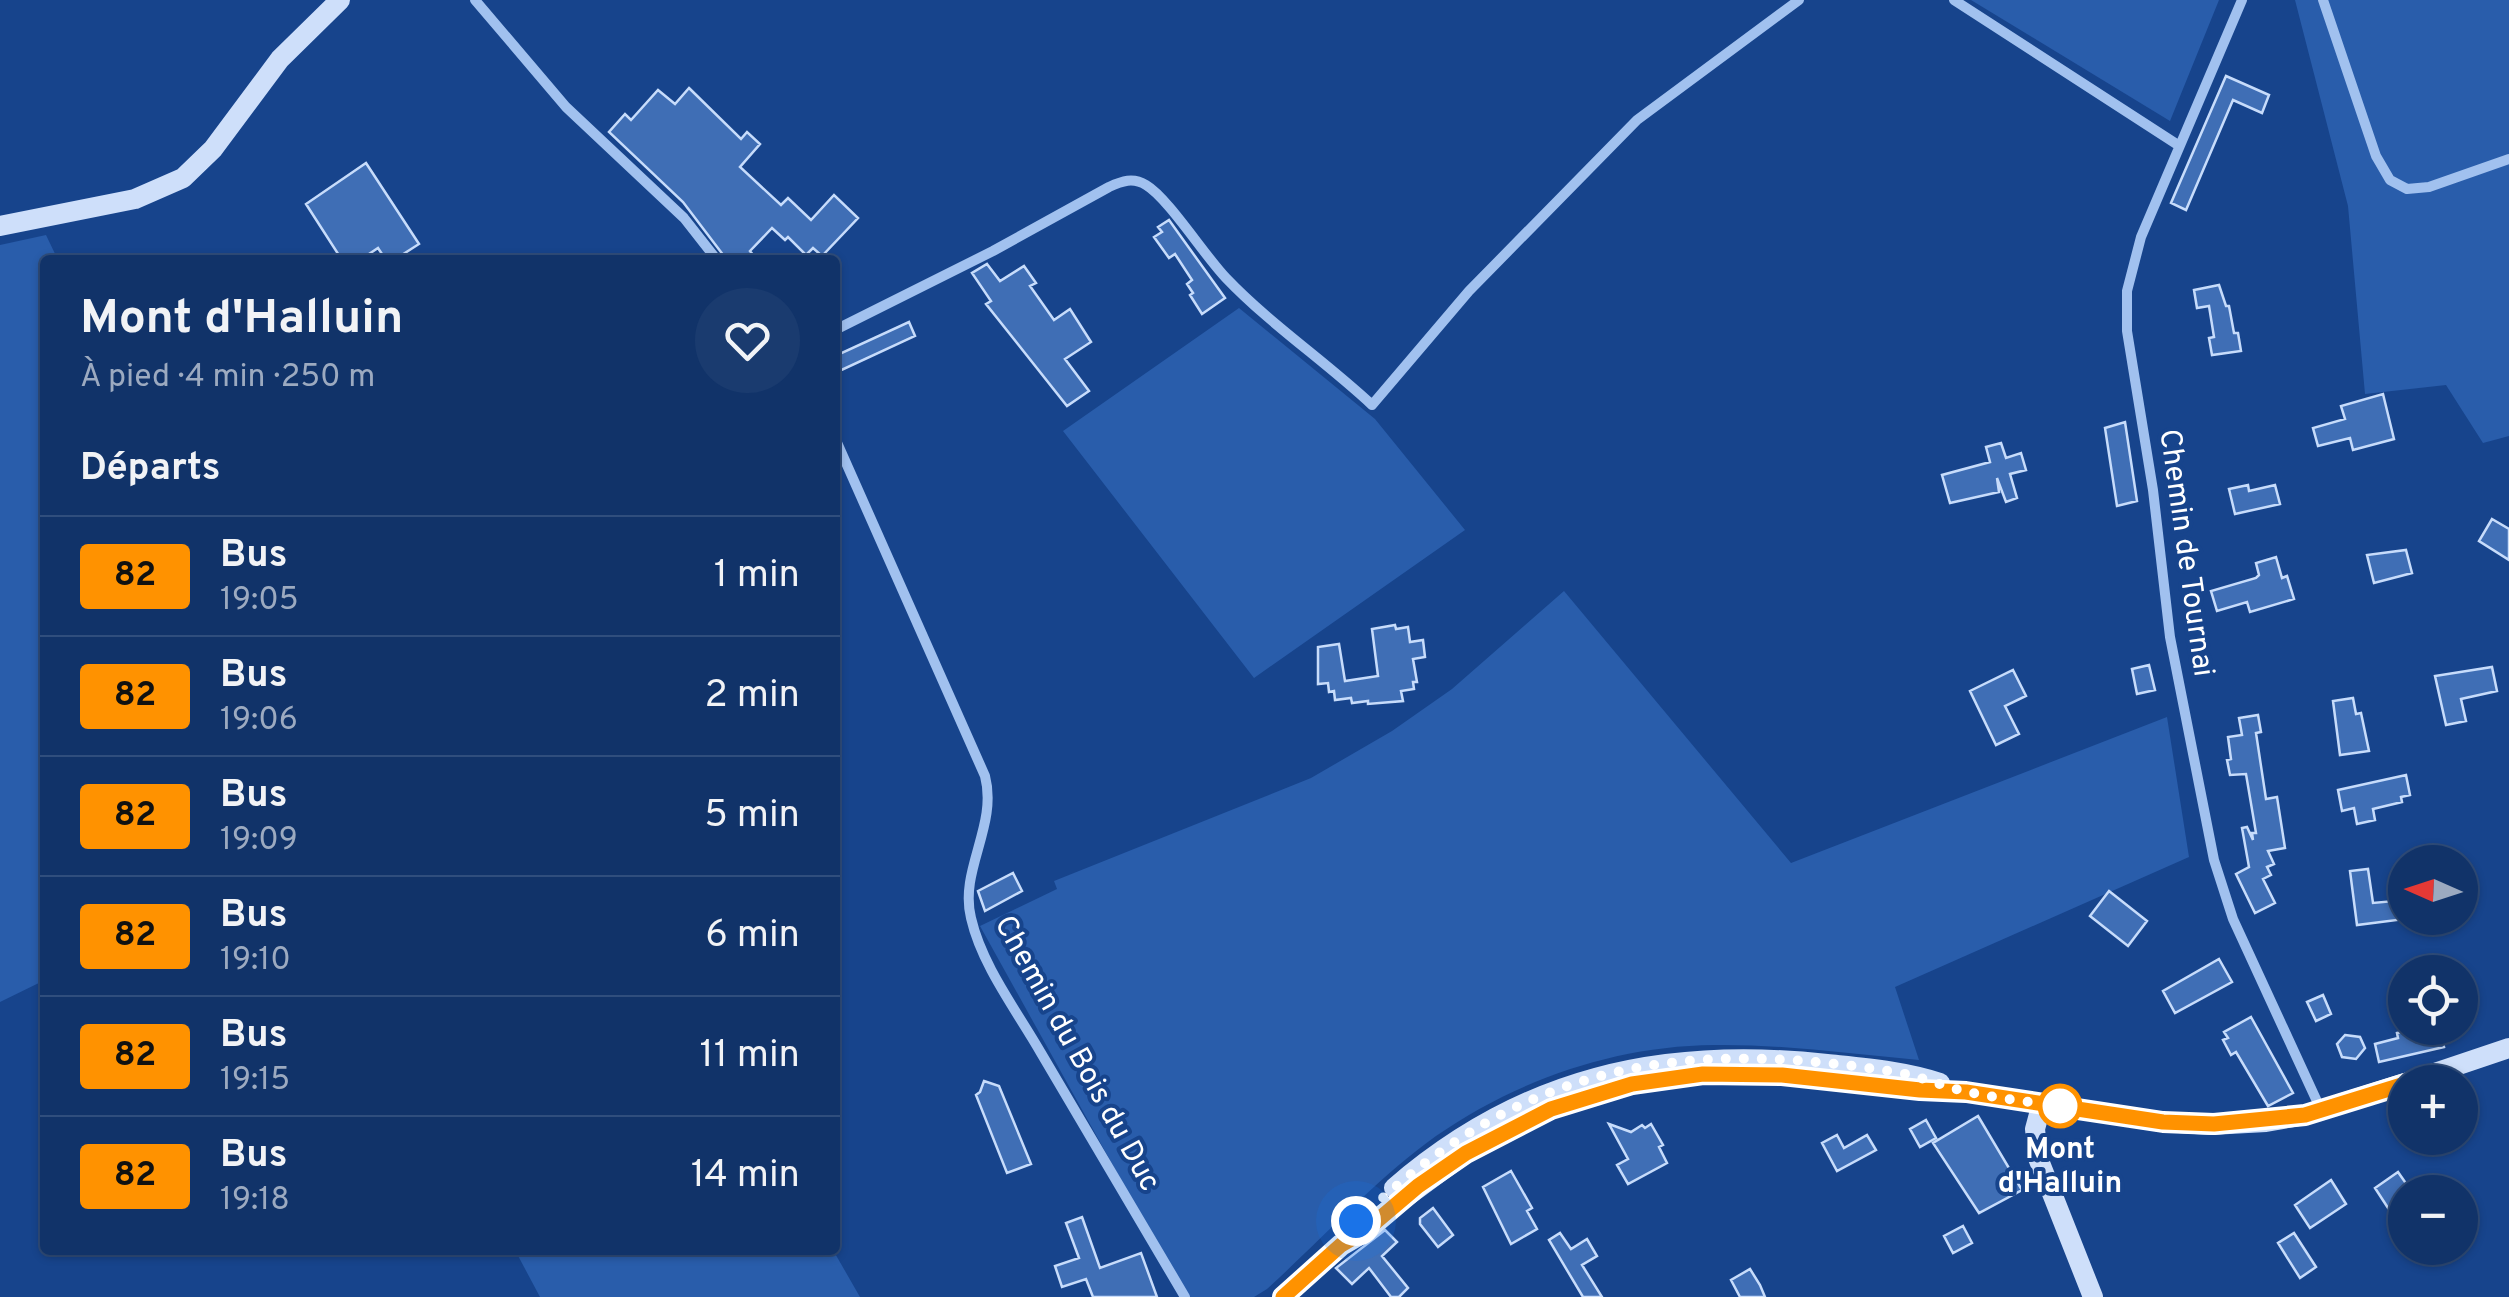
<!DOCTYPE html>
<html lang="fr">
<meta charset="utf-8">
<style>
:root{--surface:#113369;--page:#1a3b6f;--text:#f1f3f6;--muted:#9caac0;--line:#304e7d}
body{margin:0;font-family:Overpass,sans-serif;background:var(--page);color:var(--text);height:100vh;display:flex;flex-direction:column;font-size:38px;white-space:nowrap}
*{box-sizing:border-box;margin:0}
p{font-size:32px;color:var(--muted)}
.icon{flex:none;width:55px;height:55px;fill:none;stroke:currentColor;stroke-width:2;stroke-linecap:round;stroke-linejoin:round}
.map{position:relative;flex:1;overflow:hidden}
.sheet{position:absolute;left:40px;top:255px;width:800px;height:1000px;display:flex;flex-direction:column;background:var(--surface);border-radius:10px;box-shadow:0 2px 8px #0004,0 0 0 2px var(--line)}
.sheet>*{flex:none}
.badge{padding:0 20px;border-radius:8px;font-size:35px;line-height:65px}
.needle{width:65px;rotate:273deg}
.fabs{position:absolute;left:2388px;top:845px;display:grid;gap:20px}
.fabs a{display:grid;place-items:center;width:90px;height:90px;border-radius:50%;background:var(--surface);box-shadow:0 2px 8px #0004,0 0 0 2px var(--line);font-size:50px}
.you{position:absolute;width:50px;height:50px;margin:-25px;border:8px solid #fff;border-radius:50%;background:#1a73e8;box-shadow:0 0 0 15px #1a73e833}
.map>.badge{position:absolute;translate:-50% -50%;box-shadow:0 0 0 5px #fff}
h2{padding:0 40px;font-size:38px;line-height:90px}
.round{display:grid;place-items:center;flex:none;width:105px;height:105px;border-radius:52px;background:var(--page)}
.headline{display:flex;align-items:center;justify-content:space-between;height:170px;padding:0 40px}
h1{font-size:48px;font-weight:700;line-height:75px}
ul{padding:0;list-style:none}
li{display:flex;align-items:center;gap:30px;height:120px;padding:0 40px;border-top:2px solid var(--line)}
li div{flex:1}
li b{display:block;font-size:38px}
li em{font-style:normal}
li .badge{min-width:110px;font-weight:700;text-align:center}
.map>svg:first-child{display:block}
.green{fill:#295dab}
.building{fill:#3f6eb5;stroke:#c7dcfb;stroke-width:2.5}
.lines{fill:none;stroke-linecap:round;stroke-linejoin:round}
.street{stroke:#a1c1ef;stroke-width:10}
.secondary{stroke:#cedffa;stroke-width:20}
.line-casing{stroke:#fff;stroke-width:22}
.line{stroke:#ff9200;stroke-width:15}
.walk{stroke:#fff;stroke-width:10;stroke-dasharray:0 18}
.stop-dot{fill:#fff;stroke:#ff9200;stroke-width:5}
.labels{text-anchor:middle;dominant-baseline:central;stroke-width:8;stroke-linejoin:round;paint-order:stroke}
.street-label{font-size:30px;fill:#fff;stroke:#17448c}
.stop-label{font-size:30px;font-weight:bold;fill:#fff;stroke:#17448c}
</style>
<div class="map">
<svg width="2509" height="1297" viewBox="0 0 2509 1297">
<rect width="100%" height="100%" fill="#17448c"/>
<path class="green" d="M1971 0H2219L2170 121Z
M2295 0H2509V436L2483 443 2446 385 2365 394 2348 206Z
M46 235 58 260H45V980L0 1002V245Z
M1239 308 1375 419 1465 530 1254 678 1063 431Z
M1564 591 1791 863 2167 717 2189 857 1895 987 1919 1060C1851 1054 1782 1044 1714 1045 1614 1046 1517 1080 1436 1136 1377 1178 1321 1240 1267 1289L1254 1297H1186L980 926 1057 889 1054 881 1311 778 1392 731 1452 689Z
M515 1250H833L860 1297H540Z"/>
<path class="building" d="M2226 76 2269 95 2262 113 2233 100 2186 210 2171 203Z
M689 88 741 139 747 132 760 144 740 167 781 205 788 198 811 220 834 195 858 218 822 256 813 248 806 255 788 237 785 240 772 228 750 251 757 260H727L683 202 609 132 625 114 631 120 658 90 675 104Z
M366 163 419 244 394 260H386L378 248 360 260H342L306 204Z
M1169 220 1225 298 1202 314 1190 295 1193 293 1187 284 1192 280 1175 254 1169 258 1154 237 1162 232 1158 227Z
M987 264 1000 281 1024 266 1036 283 1030 286 1054 320 1070 309 1091 342 1065 359 1089 391 1067 406 986 304 991 301 972 273Z
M2219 285 2226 306H2229L2234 333H2238L2241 351 2212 355 2209 338 2214 337 2209 306 2197 308 2194 290Z
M909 322 915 336 835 373V356Z
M2383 394 2394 439 2353 450 2350 438 2318 446 2313 428 2345 419 2341 406Z
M2125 422 2137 501 2117 506 2105 428Z
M2001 443 2006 458 2021 453 2026 470 2010 474 2017 498 2006 502 1997 478 1999 492 1950 503 1942 475 1990 462 1986 447Z
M2248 485 2249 491 2275 485 2280 504 2235 514 2229 489Z
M2492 519 2509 529V560L2479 541Z
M2406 550 2412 573 2374 583 2367 555Z
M2276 557 2282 578 2287 576 2294 599 2250 612 2247 602 2217 611 2211 591 2256 578 2259 575 2256 563Z
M1395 625 1396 629 1408 627 1410 642 1423 640 1425 657 1413 659 1417 682H1413L1414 689 1401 691 1403 701 1368 704V701L1352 703 1351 698 1335 700 1334 691 1329 692 1328 683 1318 684V647L1339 644 1345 681 1378 676 1372 629Z
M2149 665 2155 690 2137 694 2132 669Z
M2492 667 2497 691 2461 699 2466 721 2446 725 2435 676Z
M2013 670 2026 696 2005 706 2019 734 1996 745 1970 691Z
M2353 698 2356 714 2361 713 2369 751 2340 755 2333 701Z
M2258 715 2261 732 2256 733 2266 799 2277 797 2285 848 2268 851 2274 864 2267 867 2271 875 2263 879 2275 903 2255 913 2236 874 2249 867 2242 828 2247 827 2253 840 2252 833H2256L2246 774 2230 775 2227 760 2231 759 2228 737 2242 735 2239 718Z
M2406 775 2410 795 2401 797 2402 802 2373 809 2375 820 2357 824 2354 808 2342 811 2338 790Z
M2368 869 2373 903 2405 900V919L2357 925 2350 871Z
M1013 873 1022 891 985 911 978 891Z
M2109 891 2147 921 2128 946 2090 916Z
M2219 959 2232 982 2175 1013 2163 991Z
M2323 995 2331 1014 2316 1021 2307 1002Z
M2251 1017 2293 1093 2268 1106 2236 1052 2231 1055 2223 1040 2228 1038 2224 1032Z
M2412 1030 2413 1036 2440 1030 2444 1047 2379 1062 2375 1044 2398 1038 2397 1033Z
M2345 1035 2360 1037 2365 1048 2356 1059 2342 1057 2337 1044Z
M984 1081 999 1086 1031 1164 1007 1173 976 1095 980 1092Z
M1978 1116 2022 1190 1979 1213 1933 1143Z
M1926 1120 1936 1138 1920 1147 1910 1129Z
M1609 1124 1631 1132 1642 1125 1645 1128 1651 1124 1663 1145 1659 1147 1667 1163 1628 1184 1617 1165 1628 1159Z
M1837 1135 1844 1148 1867 1135 1876 1150 1837 1171 1822 1143Z
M1511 1171 1532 1208 1527 1211 1537 1229 1511 1244 1483 1187Z
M2398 1172 2412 1192H2405V1234L2375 1188Z
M2331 1180 2346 1204 2310 1228 2295 1205Z
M1433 1208 1453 1235 1438 1247 1420 1224V1218Z
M1082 1217 1100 1268 1141 1253 1157 1297H1093L1086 1279 1062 1287 1055 1266 1079 1258 1066 1223Z
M1963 1226 1972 1243 1953 1253 1944 1236Z
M1385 1230 1397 1242 1382 1256 1408 1288 1399 1297H1391L1369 1268 1352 1284 1336 1268Z
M1560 1233 1571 1249 1587 1239 1597 1256 1582 1265 1602 1297H1583L1549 1240Z
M2294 1233 2316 1267 2300 1278 2278 1243Z
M1750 1269 1760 1285 1765 1297H1740L1731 1280Z"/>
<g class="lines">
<path class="street" d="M475 0 566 107 684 218 717 260
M1954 0 2178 145
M2242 0 2141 237 2127 291V331L2153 490 2170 637 2214 860 2233 919 2321 1110
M2323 0 2376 156 2390 180 2407 189 2429 187 2509 159
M835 330 993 251 1109 187C1122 181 1133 177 1146 185 1168 198 1204 255 1226 278 1271 325 1325 361 1372 405L1469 291 1637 120 1799 0
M835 438 985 776C998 826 959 870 971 918 982 966 1017 1011 1041 1053 1089 1134 1137 1216 1185 1297"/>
<path class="secondary" d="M0 226 135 199 183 178 213 149 280 59 340 0
M2408 1082 2509 1048
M2042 1103 2035 1129 2038 1158 2093 1297
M1394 1188C1522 1077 1662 1046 1827 1064 1865 1068 1904 1071 1940 1083
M1283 1297 1341 1245 1466 1153 1551 1109 1598 1093 1650 1080 1703 1074 1782 1075 1920 1090 1966 1092 2163 1122 2211 1125 2266 1122 2305 1115 2405 1083"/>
</g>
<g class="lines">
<defs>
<path id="line" d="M1283 1297 1341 1245 1365 1231 1418 1186 1466 1153 1551 1109 1632 1084 1703 1074 1782 1075 1920 1090 1966 1092 2163 1122 2214 1124 2305 1115 2405 1084"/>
</defs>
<use href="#line" class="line-casing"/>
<use href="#line" class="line"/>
<path class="walk" d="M1356 1221C1381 1200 1405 1177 1432 1158 1576 1052 1724 1045 1895 1072 1921 1076 1944 1087 1968 1092 2000 1099 2034 1102 2066 1107L2060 1106"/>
</g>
<circle class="stop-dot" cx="2060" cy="1106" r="20"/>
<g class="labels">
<g class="street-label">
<text transform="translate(2185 553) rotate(82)">Chemin de Tournai</text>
<text transform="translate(1076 1054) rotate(61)">Chemin du Bois du Duc</text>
</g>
<g class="stop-label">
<text x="2060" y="1150">Mont<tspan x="2060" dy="34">d'Halluin</tspan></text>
</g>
</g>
</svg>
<div class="fabs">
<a><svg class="needle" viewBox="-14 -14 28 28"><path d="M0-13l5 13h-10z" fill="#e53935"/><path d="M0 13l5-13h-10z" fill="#9caac0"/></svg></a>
<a><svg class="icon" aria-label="locate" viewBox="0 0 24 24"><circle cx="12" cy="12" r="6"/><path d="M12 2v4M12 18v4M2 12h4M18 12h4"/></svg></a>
<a>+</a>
<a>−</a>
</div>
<div class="you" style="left:1356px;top:1221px"></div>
<section class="sheet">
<div class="headline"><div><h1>Mont d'Halluin</h1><p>À pied · 4 min · 250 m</p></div><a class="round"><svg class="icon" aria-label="heart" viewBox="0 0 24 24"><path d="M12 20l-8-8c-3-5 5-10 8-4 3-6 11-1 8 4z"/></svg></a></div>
<h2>Départs</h2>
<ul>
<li><span class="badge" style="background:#ff9200;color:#111">82</span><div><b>Bus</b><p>19:05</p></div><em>1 min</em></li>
<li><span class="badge" style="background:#ff9200;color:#111">82</span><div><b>Bus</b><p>19:06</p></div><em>2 min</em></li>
<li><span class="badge" style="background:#ff9200;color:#111">82</span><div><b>Bus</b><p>19:09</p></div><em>5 min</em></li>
<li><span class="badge" style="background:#ff9200;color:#111">82</span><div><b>Bus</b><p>19:10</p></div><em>6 min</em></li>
<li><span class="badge" style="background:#ff9200;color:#111">82</span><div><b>Bus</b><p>19:15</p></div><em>11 min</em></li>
<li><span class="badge" style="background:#ff9200;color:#111">82</span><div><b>Bus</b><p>19:18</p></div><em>14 min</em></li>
</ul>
</section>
</div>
